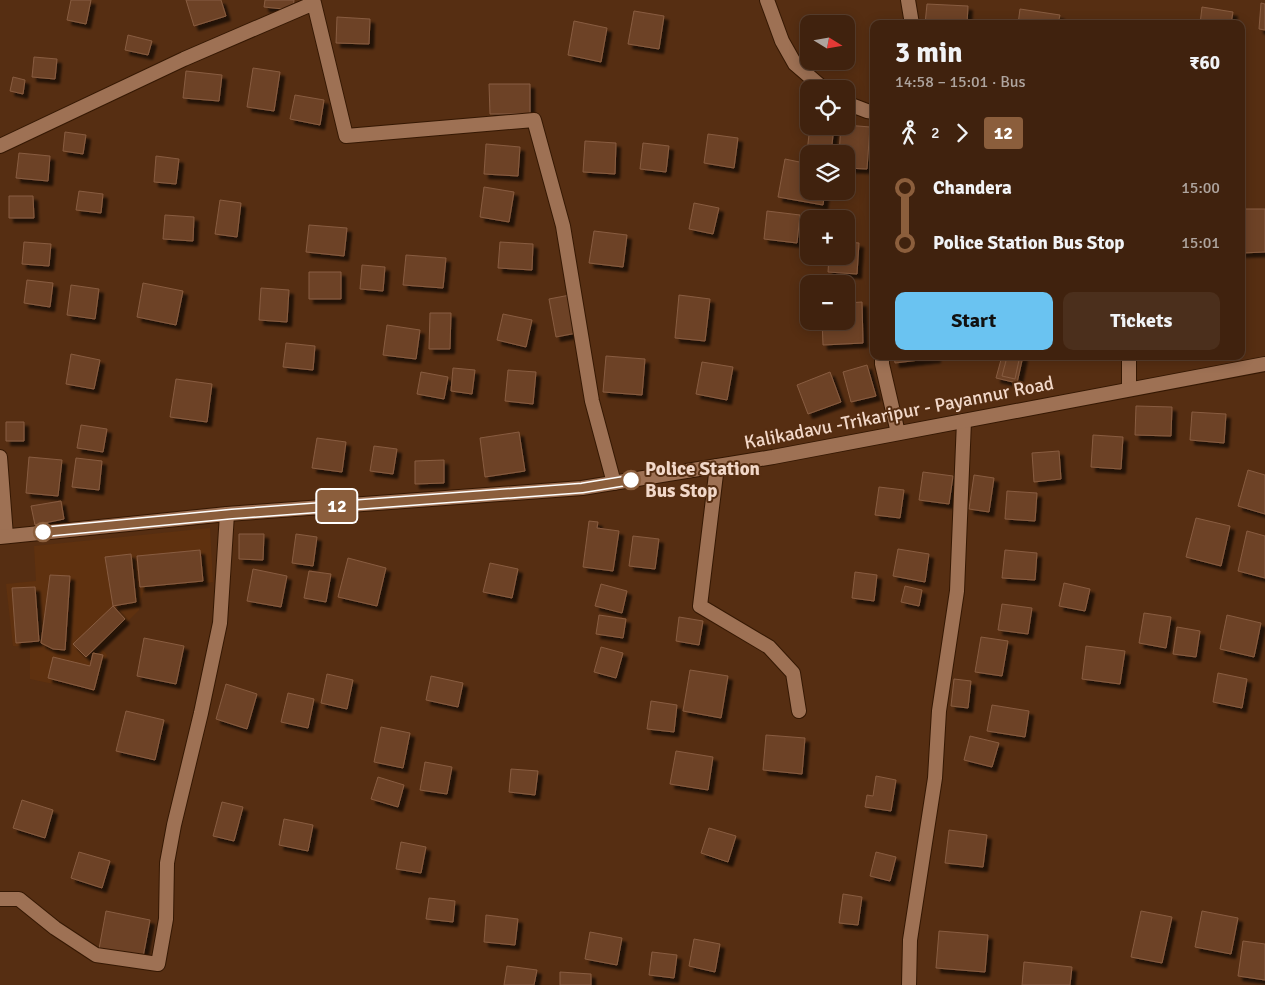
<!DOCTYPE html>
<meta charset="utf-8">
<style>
:root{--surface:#40220e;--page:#4b2f1c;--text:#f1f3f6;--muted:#aea49e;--line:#593f2e;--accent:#6ac3f1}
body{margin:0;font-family:Signika,sans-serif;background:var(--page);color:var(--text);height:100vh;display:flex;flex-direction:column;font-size:19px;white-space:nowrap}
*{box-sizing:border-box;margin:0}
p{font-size:16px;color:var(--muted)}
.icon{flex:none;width:28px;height:28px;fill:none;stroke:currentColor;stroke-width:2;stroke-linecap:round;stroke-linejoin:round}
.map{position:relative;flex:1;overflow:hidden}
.side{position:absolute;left:870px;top:20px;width:375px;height:340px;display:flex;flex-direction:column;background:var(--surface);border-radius:10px;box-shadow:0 2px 12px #0003,0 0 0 1px var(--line)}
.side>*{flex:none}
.badge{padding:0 10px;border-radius:4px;font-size:18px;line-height:32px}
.needle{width:32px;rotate:101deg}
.controls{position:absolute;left:800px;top:15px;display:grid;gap:10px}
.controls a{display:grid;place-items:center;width:55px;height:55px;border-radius:10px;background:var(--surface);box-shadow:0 2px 12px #0003,0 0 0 1px var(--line);font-size:25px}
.map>.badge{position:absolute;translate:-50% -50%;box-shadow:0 0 0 2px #fff}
.legs{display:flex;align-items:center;gap:8px;height:55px;padding:0 25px;font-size:16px}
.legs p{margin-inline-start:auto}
.overview{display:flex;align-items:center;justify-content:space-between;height:85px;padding:0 25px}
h1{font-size:28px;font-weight:700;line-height:38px}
.button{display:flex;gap:10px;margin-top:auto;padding:10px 25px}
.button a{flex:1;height:58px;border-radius:10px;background:var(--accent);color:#111;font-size:20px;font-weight:700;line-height:58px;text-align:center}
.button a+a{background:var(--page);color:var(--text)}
ul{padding:0 25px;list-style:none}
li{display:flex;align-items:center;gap:18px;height:55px;font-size:19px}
li i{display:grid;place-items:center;width:8px;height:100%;margin:0 6px;background:currentColor}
li i::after{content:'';width:12px;height:12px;margin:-6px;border:4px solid;border-radius:50%;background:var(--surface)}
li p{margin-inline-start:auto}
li:first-child i{background:linear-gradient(#0000 50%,currentColor 0)}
li:last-child i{background:linear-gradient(currentColor 50%,#0000 0)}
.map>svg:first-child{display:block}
.built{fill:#5f310f}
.building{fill:#6d4328;stroke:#885c40;filter:url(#shadow)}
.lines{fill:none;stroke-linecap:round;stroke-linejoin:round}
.minor-casing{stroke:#351803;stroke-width:16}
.secondary-casing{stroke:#351803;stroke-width:16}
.minor{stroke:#9e7154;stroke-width:14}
.secondary{stroke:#9e7154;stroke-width:14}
.line-1-casing{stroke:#fff;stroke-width:11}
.line-1{stroke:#8b5e3c;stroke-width:8}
.stop-1-dot{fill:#fff;stroke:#8b5e3c;stroke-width:2.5}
.labels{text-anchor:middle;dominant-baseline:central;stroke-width:4;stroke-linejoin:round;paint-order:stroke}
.street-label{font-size:19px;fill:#f2d8c9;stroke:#562e12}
.stop-label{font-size:19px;font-weight:bold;fill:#f2d8c9;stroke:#562e12;text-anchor:start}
</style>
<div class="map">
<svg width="1265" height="985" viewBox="0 0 1265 985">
<defs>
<filter id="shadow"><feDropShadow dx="4.5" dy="4.5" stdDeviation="1" flood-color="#0009"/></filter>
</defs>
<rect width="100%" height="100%" fill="#562e12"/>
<path class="built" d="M210 528 213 582 143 592 139 610 101 648 107 655 96 693 30 679V647L13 646 6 584 36 581 34 546Z"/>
<path class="building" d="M71 0H91L86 24 67 20Z
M186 0H221L226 16 194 26Z
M265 0H294L293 10 264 7Z
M1261 3 1265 4V30L1259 29Z
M927 4 968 6 967 24H925Z
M1202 7 1233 12 1231 24H1200Z
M1020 9 1060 15 1058 24H1018Z
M634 11 664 16 659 49 628 44Z
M337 17 370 19 369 44 336 43Z
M574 21 607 28 601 62 568 55Z
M128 35 152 41 148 55 125 50Z
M34 57 57 59 55 79 32 77Z
M253 68 280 72 274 111 247 107Z
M186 71 222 75 219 101 183 98Z
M13 77 25 80 23 94 10 91Z
M489 84H530V114H490Z
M295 95 324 100 320 125 290 119Z
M846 125 870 127 867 169 846 168V154H839L841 126Z
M810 126H834L831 154 807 152Z
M65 132 86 135 83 154 63 151Z
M708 134 738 138 734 168 704 163Z
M585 141 616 143 615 174 583 172Z
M643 143 669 146 666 172 640 169Z
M486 144 520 147 518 176 484 174Z
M19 153 50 156 48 181 16 178Z
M156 156 179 159 176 184 154 182Z
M785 159 809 164V191H825L823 205 778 197Z
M484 187 514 192 509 222 480 217Z
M79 191 103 194 101 213 76 210Z
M9 196H33L34 218H9Z
M220 200 241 203 237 237 215 234Z
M694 203 719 208 713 234 689 229Z
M1241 209H1265V252L1241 253Z
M767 211 800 215 797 243 764 239Z
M165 215 194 217 193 241 163 239Z
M309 225 347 228 344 256 306 252Z
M594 231 627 235 623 267 589 263Z
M24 242 51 244 49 266 22 264Z
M500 242 533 244 532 270 498 268Z
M846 242 859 243 857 274 828 272 829 256H846Z
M406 255 446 258 443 288 403 285Z
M362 265 385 267 383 291 360 289Z
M309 272H341V299H309Z
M27 280 53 283 50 307 24 303Z
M143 283 183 291 176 325 137 317Z
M71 285 99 289 95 319 67 315Z
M261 288 289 290 287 322 259 320Z
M570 295 577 333 556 337 549 299Z
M679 295 710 299 705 341 675 338Z
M862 302 863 343 823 345 822 321H846V303Z
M430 313H451L450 349H429Z
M503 314 532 320 526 347 497 340Z
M387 325 420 330 416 359 383 355Z
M286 343 315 346 313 370 283 367Z
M71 354 100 360 94 389 66 384Z
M606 356 645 359 642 395 603 392Z
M894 356H936V358L895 363Z
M1002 356H1023L1017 383 996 378Z
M1007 357 1019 360 1015 379 1002 376Z
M702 362 733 367 727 400 696 394Z
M867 365 876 396 851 402 843 372Z
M453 368 475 370 472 394 451 391Z
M508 370 536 372 533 404 505 401Z
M421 372 448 377 444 399 417 394Z
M830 372 841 402 808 414 797 385Z
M176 379 212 384 207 422 170 417Z
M1136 406 1172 407 1171 436 1135 435Z
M1192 412 1226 414 1224 443 1190 440Z
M6 422H24V441H6Z
M81 425 107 429 103 452 77 448Z
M519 432 525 471 485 477 480 438Z
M1093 435 1123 437 1121 469 1091 467Z
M317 438 346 442 342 472 312 468Z
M374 446 397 449 393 474 370 471Z
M1059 451 1061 479 1034 482 1032 453Z
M29 457 62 460 58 496 26 493Z
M76 458 102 461 99 490 72 487Z
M444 460V483L415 484V461Z
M1248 470 1265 475V514L1238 506Z
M923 472 953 476 949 504 919 500Z
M974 475 994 478 989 512 969 509Z
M879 487 904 490 900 518 875 515Z
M1007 491 1037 493 1035 521 1005 519Z
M61 501 64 519 35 525 31 506Z
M1196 518 1230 526 1221 566 1186 557Z
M589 521 598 522 597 528 619 531 613 571 583 567Z
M1247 531 1265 536V578L1238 571Z
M239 534H264L263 560 239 559Z
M296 534 317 537 313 566 292 563Z
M633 536 659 539 655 569 629 566Z
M898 549 929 554 925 582 893 576Z
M200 550 203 581 140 587 137 556Z
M1005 550 1037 553 1035 580 1002 578Z
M131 554 136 602 113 606 105 557Z
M348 558 386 568 377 606 338 597Z
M490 563 518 569 512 598 483 592Z
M253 569 287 576 281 607 247 601Z
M309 571 331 574 326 602 304 598Z
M855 572 877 575 874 601 852 598Z
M50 575 70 576 65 650 53 649 41 643Z
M1064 583 1090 589 1085 611 1059 606Z
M601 584 627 591 622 613 595 606Z
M905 586 922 590 919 606 901 602Z
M35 587 39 641 16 643 12 588Z
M1002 604 1032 608 1028 634 998 630Z
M113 606 125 619 86 657 73 644Z
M1144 613 1171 617 1166 648 1139 643Z
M599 615 626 619 623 638 596 634Z
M1227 615 1261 623 1254 657 1220 649Z
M679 617 703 621 699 645 676 641Z
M1177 627 1200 631 1196 657 1173 654Z
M981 637 1008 641 1002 676 975 672Z
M144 638 184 646 176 684 137 676Z
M1086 646 1125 651 1120 684 1082 679Z
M601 647 623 653 616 678 594 672Z
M93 653 103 655 94 690 48 678 53 657 90 666Z
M690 670 728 676 721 718 683 711Z
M1218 673 1247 679 1242 708 1213 702Z
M327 674 353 680 347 709 321 703Z
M431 676 463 683 458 707 426 700Z
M954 679 971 681 968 708 951 706Z
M226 684 257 694 247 729 216 719Z
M288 693 314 699 308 728 281 722Z
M651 701 677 705 674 732 647 729Z
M992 705 1029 711 1025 737 987 731Z
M126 711 164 720 155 760 116 751Z
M381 727 410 733 403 768 374 762Z
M766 735 805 738 802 774 763 770Z
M970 736 999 743 992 767 964 760Z
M676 751 713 757 708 790 670 784Z
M425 762 452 767 447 794 420 790Z
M511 769 538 771 535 795 509 792Z
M876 776 896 780 891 811 865 807 867 795 873 796Z
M378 777 404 785 398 807 371 799Z
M22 800 53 810 45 838 13 828Z
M222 802 243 807 234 841 213 836Z
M284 819 313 825 308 851 279 845Z
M709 828 736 836 728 862 701 853Z
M949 830 987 835 983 867 945 863Z
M401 842 426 847 421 873 396 869Z
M79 852 110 861 102 888 71 878Z
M876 852 896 857 890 881 870 876Z
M843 894 862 897 858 925 839 923Z
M429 898 455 901 453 922 426 919Z
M106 911 150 920 143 957 99 949Z
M1141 911 1172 917 1162 963 1131 957Z
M1202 911 1238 918 1231 954 1195 947Z
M486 915 518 919 515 945 484 942Z
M939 931 988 935 985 972 936 968Z
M590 932 622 938 617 965 585 959Z
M694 939 720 944 715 972 689 966Z
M1243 941 1265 944V980L1238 976Z
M652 952 677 955 674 978 649 975Z
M1024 962 1072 967 1070 985H1022Z
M507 966 537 970 534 985H504Z
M560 972 591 974V985H560Z"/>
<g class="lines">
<defs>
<path id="minor" d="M767 0 782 41 795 64 824 89
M908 0 912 24
M314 3 346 136 534 120 563 226 592 401 614 483
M846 103 867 111 874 112
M0 146 184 59 314 3 313 0
M882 356V364L898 433
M1129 389V356
M0 457 6 536
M717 466 700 606 769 647 793 673 799 711
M0 899H19L55 928 96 955 158 964 166 919 167 863 174 825 201 713 220 623 227 514
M909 985 910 940 935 778 939 711 957 591 964 421"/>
<path id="secondary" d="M0 537 227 514 582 488 773 457 1265 364"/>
</defs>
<use href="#minor" class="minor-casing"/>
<use href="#secondary" class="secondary-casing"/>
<use href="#minor" class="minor"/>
<use href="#secondary" class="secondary"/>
</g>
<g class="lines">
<defs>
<path id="line-1" d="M43 532 232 514 582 488 631 480"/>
</defs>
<use href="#line-1" class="line-1-casing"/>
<use href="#line-1" class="line-1"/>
</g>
<g class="stop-1-dot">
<circle cx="631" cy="480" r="9"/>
<circle cx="43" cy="532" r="9"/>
</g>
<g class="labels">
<g class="street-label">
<text transform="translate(899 413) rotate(-11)">Kalikadavu -Trikaripur - Payannur Road</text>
</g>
<g class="stop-label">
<text x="645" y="469">Police Station<tspan x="645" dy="22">Bus Stop</tspan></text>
</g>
</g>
</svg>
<div class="controls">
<a><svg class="needle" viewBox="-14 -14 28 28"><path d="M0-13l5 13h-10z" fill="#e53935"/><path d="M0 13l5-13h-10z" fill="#aea49e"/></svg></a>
<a><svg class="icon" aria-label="locate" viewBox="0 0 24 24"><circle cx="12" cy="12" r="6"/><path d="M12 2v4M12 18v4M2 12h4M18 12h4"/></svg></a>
<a><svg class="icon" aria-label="layers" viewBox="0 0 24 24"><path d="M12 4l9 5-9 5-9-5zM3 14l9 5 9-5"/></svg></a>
<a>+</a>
<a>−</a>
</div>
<b class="badge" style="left:337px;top:506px;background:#8b5e3c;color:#fff">12</b>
<section class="side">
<div class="overview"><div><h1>3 min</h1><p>14:58 – 15:01 · Bus</p></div><b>₹60</b></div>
<div class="legs"><svg class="icon" aria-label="walk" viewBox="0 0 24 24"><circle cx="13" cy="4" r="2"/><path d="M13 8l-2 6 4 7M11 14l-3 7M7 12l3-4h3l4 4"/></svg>2<svg class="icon" aria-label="forward" viewBox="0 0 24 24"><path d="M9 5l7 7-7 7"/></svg><b class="badge" style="background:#8b5e3c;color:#fff">12</b></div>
<ul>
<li><i style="color:#8b5e3c"></i><b>Chandera</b><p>15:00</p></li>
<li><i style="color:#8b5e3c"></i><b>Police Station Bus Stop</b><p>15:01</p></li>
</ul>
<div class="button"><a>Start</a><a>Tickets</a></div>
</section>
</div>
